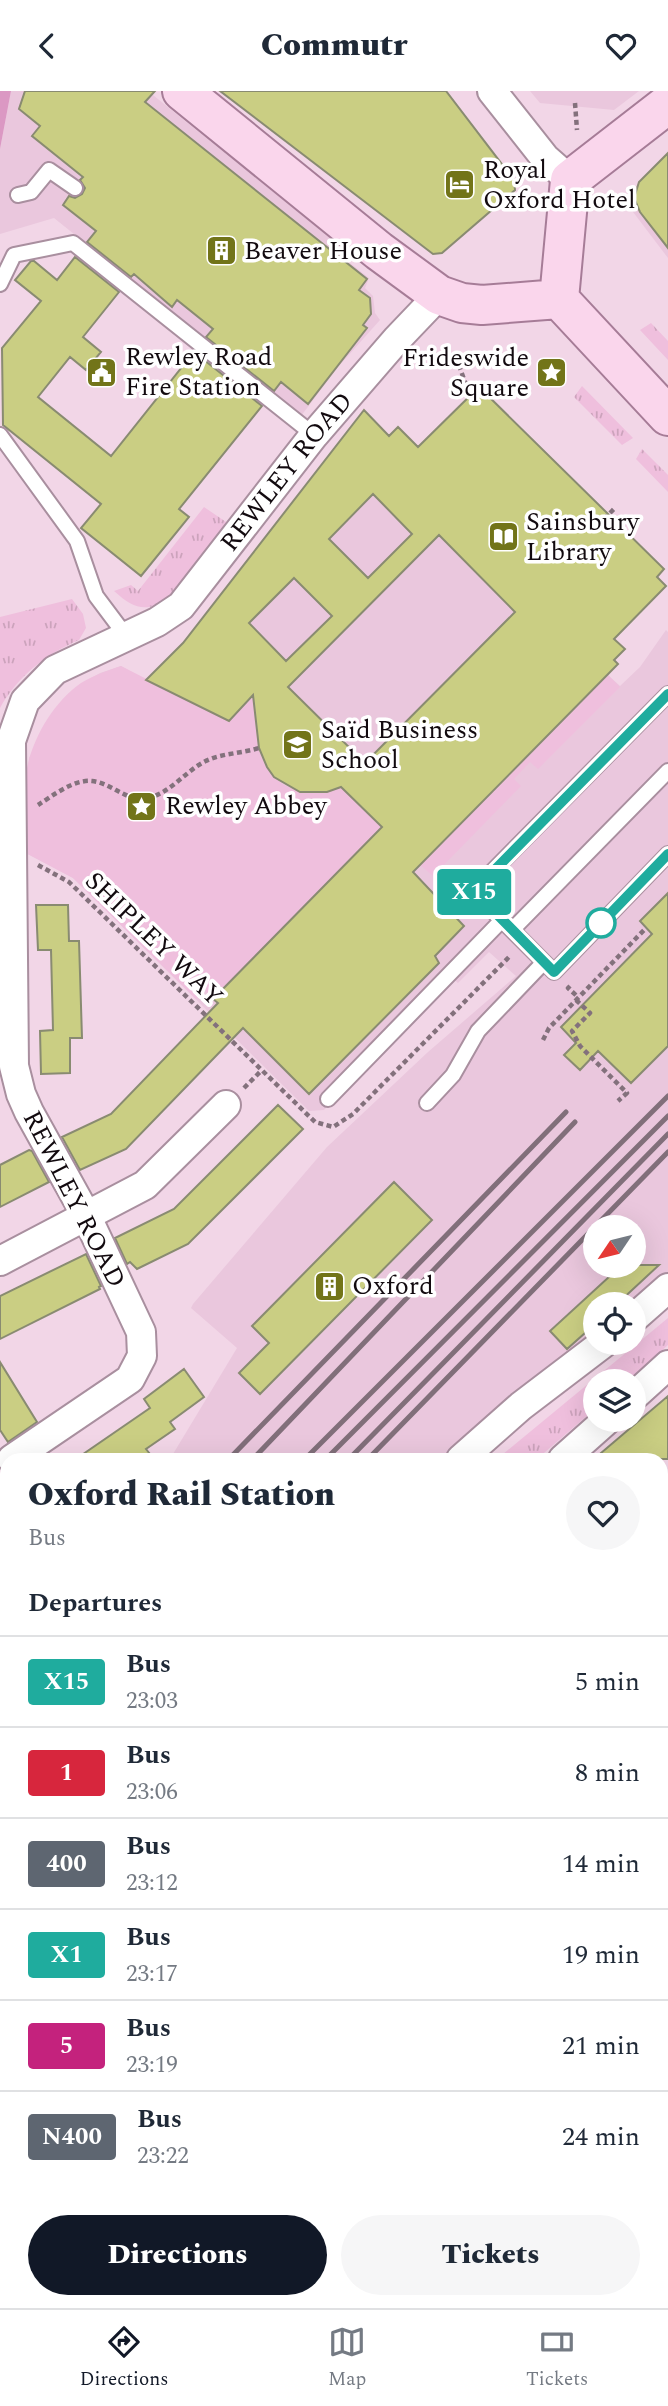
<!DOCTYPE html>
<meta charset="utf-8">
<style>
:root{--surface:#fff;--page:#f6f6f7;--text:#1f2937;--muted:#747a83;--line:#e0e1e3;--accent:#111827}
body{margin:0;font-family:Spectral,serif;background:var(--page);color:var(--text);height:100vh;display:flex;flex-direction:column;font-size:26px;white-space:nowrap}
*{box-sizing:border-box;margin:0}
p{font-size:23px;color:var(--muted)}
.icon{flex:none;width:38px;height:38px;fill:none;stroke:currentColor;stroke-width:2;stroke-linecap:round;stroke-linejoin:round}
.map{position:relative;flex:1;overflow:hidden}
.sheet{position:absolute;left:0px;top:1362px;width:668px;height:856px;display:flex;flex-direction:column;background:var(--surface);border-radius:21px 21px 0 0;box-shadow:0 7px 28px #0002}
.sheet>*{flex:none}
.badge{padding:0 14px;border-radius:5px;font-size:24px;line-height:46px}
.needle{width:46px;rotate:235deg}
.controls{position:absolute;left:583px;top:1124px;display:grid;gap:14px}
.controls a{display:grid;place-items:center;width:63px;height:63px;border-radius:50%;background:var(--surface);box-shadow:0 7px 28px #0002;font-size:35px}
.map>.badge{position:absolute;translate:-50% -50%;box-shadow:0 0 0 4px #fff}
h2{padding:0 28px;font-size:26px;line-height:63px}
.round{display:grid;place-items:center;flex:none;width:74px;height:74px;border-radius:37px;background:var(--page)}
.summary{display:flex;align-items:center;justify-content:space-between;height:119px;padding:0 28px}
h1{font-size:33px;font-weight:800;line-height:52px}
.primary-button{display:flex;gap:14px;margin-top:auto;padding:14px 28px}
.primary-button a{flex:1;height:80px;border-radius:42px;background:var(--accent);color:#fff;font-size:28px;font-weight:800;line-height:80px;text-align:center}
.primary-button a+a{background:var(--page);color:var(--text)}
ul{padding:0;list-style:none}
li{display:flex;align-items:center;gap:21px;height:91px;padding:0 28px;border-top:2px solid var(--line)}
li div{flex:1}
li b{display:block;font-size:26px}
li em{font-style:normal}
li .badge{min-width:77px;font-weight:700;text-align:center}
header{display:flex;justify-content:space-between;align-items:center;height:91px;padding:0 28px;background:var(--surface);font-size:32px;font-weight:800}
.tabs{display:flex;justify-content:space-around;align-items:center;height:98px;border-top:2px solid var(--line);background:var(--surface);font-size:19px;color:var(--muted)}
.tabs a{display:grid;justify-items:center;gap:4px}
.tabs .current{color:var(--accent)}
.map>svg:first-child{display:block}
.built{fill:#eac7dd;fill-rule:evenodd}
.grass{fill:url(#grass-tufts)}
.forest{fill:url(#forest-firs)}
.garden{fill:#efbfdd}
.water{fill:#db98c3}
.lines{fill:none;stroke-linecap:round;stroke-linejoin:round}
.stream{stroke:#db98c3;stroke-width:8}
.building{fill:#cace83;stroke:#898b71;stroke-width:2;fill-rule:evenodd}
.service-casing{stroke:#a98f9f;stroke-width:18}
.minor-casing{stroke:#a98f9f;stroke-width:32}
.primary-casing{stroke:#a67c97;stroke-width:42}
.path{stroke:#83717c;stroke-width:4.5;stroke-dasharray:5 3.5;stroke-linecap:butt}
.service{stroke:#fff;stroke-width:14}
.minor{stroke:#fff;stroke-width:28}
.primary{stroke:#fad6ec;stroke-width:38}
.rail{stroke:#816f7a;stroke-width:5}
.line-casing{stroke:#fff;stroke-width:16}
.line{stroke:#1fac9e;stroke-width:10}
.stop-dot{fill:#fff;stroke:#1fac9e;stroke-width:3.5}
.labels{text-anchor:middle;dominant-baseline:central;stroke-width:7;stroke-linejoin:round;paint-order:stroke}
.poi-label{font-size:26px;fill:#120a0f;stroke:#fff;text-anchor:start}
.street-label{font-size:26px;fill:#120a0f;stroke:#fff}
</style>
<header><svg class="icon" aria-label="back" viewBox="0 0 24 24"><path d="M15 5l-7 7 7 7"/></svg>Commutr<svg class="icon" aria-label="heart" viewBox="0 0 24 24"><path d="M12 20l-8-8c-3-5 5-10 8-4 3-6 11-1 8 4z"/></svg></header>
<div class="map">
<svg width="668" height="2217" viewBox="0 0 668 2217">
<defs>
<pattern id="grass-tufts" width="24" height="20" patternUnits="userSpaceOnUse" patternTransform="scale(1.75)"><rect width="24" height="20" fill="#efbfdd"/><path d="M3 7l-1-3M5 7V3M7 7l1-3M15 17l-1-3M17 17v-4M19 17l1-3" fill="none" stroke="#cca3bc"/></pattern>
<pattern id="forest-firs" width="22" height="20" patternUnits="userSpaceOnUse" patternTransform="scale(1.75)"><rect width="22" height="20" fill="#efbfdd"/><path d="M5 1l3.5 6h-7zM16 11l3.5 6h-7z" fill="#cca3bc"/></pattern>
</defs>
<rect width="100%" height="100%" fill="#f2d6e7"/>
<path class="built" d="M11 0H148L340 155 345 168 369 187 365 197 373 205 375 222 380 229 338 276 301 325 54 127 0 143V58Z
M530 0H639L614 19 540 12Z
M668 62V167L630 117 631 106 639 91Z
M364 319 389 345 398 336 419 356 608 424 664 478 657 486 666 495 615 548 625 558 615 568 618 573 608 584 620 595 640 576 666 539 668 541V1182L632 1213H595V1244L449 1368H170L237 1257 191 1217 193 1213 327 1056 428 961 516 885 489 861 458 892 452 887 324 1019 309 1020 73 787 22 760 29 667 50 626 67 604 81 593 100 582 121 575 146 589 211 522 202 526ZM595 1136H634V1174H595Z
M7 1595V1760L0 1768V1596Z"/>
<path class="grass" d="M651 232 668 250V269L640 239Z
M582 295 633 347 622 354 574 306Z
M642 358 668 384V401L636 368Z
M204 416 229 433 171 508C145 521 135 519 114 500L131 494 138 500Z
M72 508 83 523 86 537 79 549C46 563 18 585 0 617V526Z
M668 1227V1254L627 1290H595V1318L537 1368H497Z
M0 1507 7 1516V1595L0 1596Z
M117 2210H387L391 2217H112Z"/>
<path class="forest" d="M0 1362 7 1374V1462L0 1450Z
M7 2005V2210H14L10 2217H0V2029Z
M387 2210H533L526 2217H391Z"/>
<path class="garden" d="M121 575 229 630 264 596C262 614 255 637 259 656 267 699 307 709 343 695L383 736 213 908 205 899 196 908 73 787 22 760C23 737 22 712 25 689 29 653 51 613 81 592 94 584 107 580 121 575Z
M608 584 620 596 538 678 530 671 514 688 521 695 433 785 420 774Z
M668 1656V2217H649L643 2210H662V1657Z"/>
<path class="water" d="M0 0H11L0 58Z
M0 1450 7 1462V1516L0 1507Z
M668 1594V1656L662 1657V1595Z
M7 1939V2005L0 2029V1957Z
M14 2210H117L112 2217H10Z
M557 2210H601L607 2217H551Z"/>
<g class="lines">
<path class="stream" d="M283 2217V2210"/>
</g>
<path class="building" d="M25 0H155L145 11 367 188 359 199 370 207 371 223 363 234 367 237 308 313 281 291 274 300 206 246 213 238 177 209 172 216 134 183 131 186 87 151 96 140 63 114 69 105 75 107 82 103 85 97 80 89 83 86 32 45 40 35 19 18Z
M220 0H446L514 89 515 99 442 162 433 163Z
M668 62V157L640 121 634 107 639 91Z
M75 166 119 201 83 246 101 261 86 279 70 266 38 306 111 365 194 261 262 315 179 418 189 426 141 485 81 437 101 413 3 334 2 257 41 210 15 189 31 170H34L57 189Z
M479 296 664 478 657 486 666 495 614 548 625 558 614 569 618 573 413 781 464 835 435 865 439 872 309 1003 243 937 126 1058 80 1079 62 1046 111 1023 218 912 213 908 382 736 341 696 327 701H300L274 686 267 676 259 657 253 604 229 630 146 589 183 552 364 319 389 345 398 336 418 356ZM373 403 412 443 368 487 329 448ZM439 444 515 521 365 672 288 596ZM294 487 332 525 286 570 249 532Z
M668 802V955L631 992 598 960 580 979 564 964 576 952 561 936 652 843 640 830Z
M36 814H68L69 850H79L82 947H70V982L41 983 40 940 53 939 51 859H38Z
M278 1014 303 1038 188 1153 137 1178 130 1171 127 1173 115 1147 174 1118Z
M29 1059 32 1060 49 1091 0 1116V1074Z
M394 1091 432 1129 260 1303 239 1282 269 1252 252 1235Z
M86 1163 101 1195 99 1196 100 1198 0 1248V1205Z
M622 1174H659L617 1213H595V1233L567 1258 550 1240Z
M0 1271 37 1331 8 1351 0 1339Z
M184 1278 204 1306 170 1331 175 1338 146 1358 154 1368H76L150 1317 144 1308Z
M668 1305V1368H594Z"/>
<g class="lines">
<defs>
<path id="service" d="M18 104 31 101 49 79 75 97
M0 193 14 164 73 152 314 344
M0 344 77 450 96 505 126 545
M668 603 473 800 554 881 668 763
M512 839 668 680
M328 1008 502 829
M427 1012 453 984 478 940 544 871
M0 1801 7 1795"/>
<g id="minor">
<path d="M492 0 545 67 570 89"/>
<path d="M0 1170 145 1094 226 1014"/>
<path d="M634 1227 668 1197"/>
<path d="M634 1305 668 1274"/>
<path id="s1" d="M12 1368 130 1288 142 1265 141 1241 86 1124 29 1021 21 1003 14 975 11 650 25 610 55 579 157 531 181 515 314 344 397 248 439 204"/>
<path d="M461 1368 521 1315 605 1251"/>
<path d="M563 1368 608 1328"/>
<path d="M662 1465 668 1464"/>
<path d="M0 1843 7 1821"/>
</g>
<path id="primary" d="M182 0 379 160 439 204 462 212 482 214 559 208
M668 13 570 89 559 208 668 325"/>
</defs>
<use href="#service" class="service-casing"/>
<use href="#minor" class="minor-casing"/>
<use href="#primary" class="primary-casing"/>
<path class="path" d="M575 12 577 39
M456 266 465 291 475 301
M604 428 615 417
M38 714C52 705 74 688 92 690 112 692 126 711 147 707 169 703 183 683 202 672 219 662 240 663 259 657
M38 774 69 791 315 1031 333 1036 353 1023 511 864
M570 895 568 897 578 906
M576 909 590 922 572 940 580 955 627 1002 618 1010
M543 949 549 937 646 837
M244 997 261 980
M0 1582 7 1581
M662 1590 668 1588
M662 1835 668 1831
M662 1982 668 1978
M463 2210 468 2217
M483 2210V2217
M612 2210 618 2217
M658 2210 664 2217
M0 2217 7 2205"/>
<use href="#service" class="service"/>
<use href="#minor" class="minor"/>
<use href="#primary" class="primary"/>
<path class="rail" d="M229 1368 566 1021
M253 1368 575 1031
M305 1368 668 1005
M326 1368 668 1025
M349 1368 668 1043
M368 1368 668 1061
M0 1648 7 1641
M0 1677 7 1670
M0 1698 7 1691
M0 1728 7 1721
M0 1754 7 1747"/>
</g>
<g class="lines">
<defs>
<path id="line" d="M668 603 474 800 554 881 668 763"/>
</defs>
<use href="#line" class="line-casing"/>
<use href="#line" class="line"/>
</g>
<defs>
<symbol id="hotel-square" viewBox="-11 -11 22 22"><rect x="-9" y="-9" width="18" height="18" rx="4" fill="#727419" stroke="#fff"/><path d="M-6-4.5h1.5V1H6V5H4.5V3h-9V5H-6ZM-4 0a1.8 1.8 0 1 1 3.6 0ZM.5 0V-2.5h3Q6-2.5 6 0Z" fill="#fff"/></symbol>
<symbol id="building-square" viewBox="-11 -11 22 22"><rect x="-9" y="-9" width="18" height="18" rx="4" fill="#727419" stroke="#fff"/><path d="M-4-6H4V6H1V3H-1V6H-4ZM-2.5-4.3h1.7v1.8h-1.7ZM.8-4.3h1.7v1.8H.8ZM-2.5-1h1.7V.8h-1.7ZM.8-1h1.7V.8H.8Z" fill="#fff"/></symbol>
<symbol id="civic-square" viewBox="-11 -11 22 22"><rect x="-9" y="-9" width="18" height="18" rx="4" fill="#727419" stroke="#fff"/><path d="M-.6-6.5H3V-4.5H.6V-3L4-1V1h2V6H-6V1h2V-1L-.6-3ZM-1.2 2.5V6h2.4V2.5Z" fill="#fff"/></symbol>
<symbol id="sight-square" viewBox="-11 -11 22 22"><rect x="-9" y="-9" width="18" height="18" rx="4" fill="#727419" stroke="#fff"/><path d="M0-6L1.8-2.2L6-1.7L2.9 1.2L3.7 5.4L0 3.3L-3.7 5.4L-2.9 1.2L-6-1.7L-1.8-2.2Z" fill="#fff"/></symbol>
<symbol id="library-square" viewBox="-11 -11 22 22"><rect x="-9" y="-9" width="18" height="18" rx="4" fill="#727419" stroke="#fff"/><path d="M-6-4Q-3-5.5-.7-3.5V5Q-3 3-6 4ZM6-4Q3-5.5 .7-3.5V5Q3 3 6 4Z" fill="#fff"/></symbol>
<symbol id="university-square" viewBox="-11 -11 22 22"><rect x="-9" y="-9" width="18" height="18" rx="4" fill="#727419" stroke="#fff"/><path d="M0-5L7-2L0 1L-7-2ZM-4 1L0 2.5L4 1V4Q0 6-4 4Z" fill="#fff"/></symbol>
</defs>
<g fill-rule="evenodd">
<use href="#hotel-square" x="442" y="76" width="35" height="35"/>
<use href="#building-square" x="204" y="142" width="35" height="35"/>
<use href="#civic-square" x="84" y="264" width="35" height="35"/>
<use href="#sight-square" x="534" y="264" width="35" height="35"/>
<use href="#library-square" x="486" y="428" width="35" height="35"/>
<use href="#university-square" x="280" y="636" width="35" height="35"/>
<use href="#sight-square" x="124" y="698" width="35" height="35"/>
<use href="#building-square" x="312" y="1178" width="35" height="35"/>
</g>
<circle class="stop-dot" cx="601" cy="832" r="14"/>
<g class="labels">
<g class="poi-label">
<text x="483" y="79">Royal<tspan x="483" dy="30">Oxford Hotel</tspan></text>
<text x="244" y="160">Beaver House</text>
<text x="125" y="266">Rewley Road<tspan x="125" dy="30">Fire Station</tspan></text>
<text x="529" y="267" text-anchor="end">Frideswide<tspan x="529" dy="30">Square</tspan></text>
<text x="526" y="431">Sainsbury<tspan x="526" dy="30">Library</tspan></text>
<text x="321" y="639">Saïd Business<tspan x="321" dy="30">School</tspan></text>
<text x="165" y="715">Rewley Abbey</text>
<text x="352" y="1195">Oxford</text>
</g>
<g class="street-label">
<text stroke="none"><textPath href="#s1" startOffset="1211">REWLEY ROAD</textPath></text>
<text transform="translate(154 848) rotate(44)">SHIPLEY WAY</text>
<text transform="translate(74 1108) rotate(63)">REWLEY ROAD</text>
</g>
</g>
</svg>
<div class="controls">
<a><svg class="needle" viewBox="-14 -14 28 28"><path d="M0-13l5 13h-10z" fill="#e53935"/><path d="M0 13l5-13h-10z" fill="#747a83"/></svg></a>
<a><svg class="icon" aria-label="locate" viewBox="0 0 24 24"><circle cx="12" cy="12" r="6"/><path d="M12 2v4M12 18v4M2 12h4M18 12h4"/></svg></a>
<a><svg class="icon" aria-label="layers" viewBox="0 0 24 24"><path d="M12 4l9 5-9 5-9-5zM3 14l9 5 9-5"/></svg></a>
</div>
<b class="badge" style="left:474px;top:801px;background:#1fac9e;color:#fff">X15</b>
<section class="sheet">
<div class="summary"><div><h1>Oxford Rail Station</h1><p>Bus</p></div><a class="round"><svg class="icon" aria-label="heart" viewBox="0 0 24 24"><path d="M12 20l-8-8c-3-5 5-10 8-4 3-6 11-1 8 4z"/></svg></a></div>
<h2>Departures</h2>
<ul>
<li><span class="badge" style="background:#1fac9e;color:#fff">X15</span><div><b>Bus</b><p>23:03</p></div><em>5 min</em></li>
<li><span class="badge" style="background:#d7263d;color:#fff">1</span><div><b>Bus</b><p>23:06</p></div><em>8 min</em></li>
<li><span class="badge" style="background:#5e6671;color:#fff">400</span><div><b>Bus</b><p>23:12</p></div><em>14 min</em></li>
<li><span class="badge" style="background:#1fac9e;color:#fff">X1</span><div><b>Bus</b><p>23:17</p></div><em>19 min</em></li>
<li><span class="badge" style="background:#c4227d;color:#fff">5</span><div><b>Bus</b><p>23:19</p></div><em>21 min</em></li>
<li><span class="badge" style="background:#5e6671;color:#fff">N400</span><div><b>Bus</b><p>23:22</p></div><em>24 min</em></li>
</ul>
<div class="primary-button"><a>Directions</a><a>Tickets</a></div>
</section>
</div>
<nav class="tabs">
<a class="current"><svg class="icon" aria-label="directions" viewBox="0 0 24 24"><path d="M12 3l9 9-9 9-9-9zM9 14v-3h6M13 9l2 2-2 2"/></svg>Directions</a>
<a><svg class="icon" aria-label="map" viewBox="0 0 24 24"><path d="M3 6l6-2 6 2 6-2v14l-6 2-6-2-6 2zM9 4v14M15 6v14"/></svg>Map</a>
<a><svg class="icon" aria-label="tickets" viewBox="0 0 24 24"><path d="M3 7h18v10H3zM15 7v10"/></svg>Tickets</a>
</nav>
